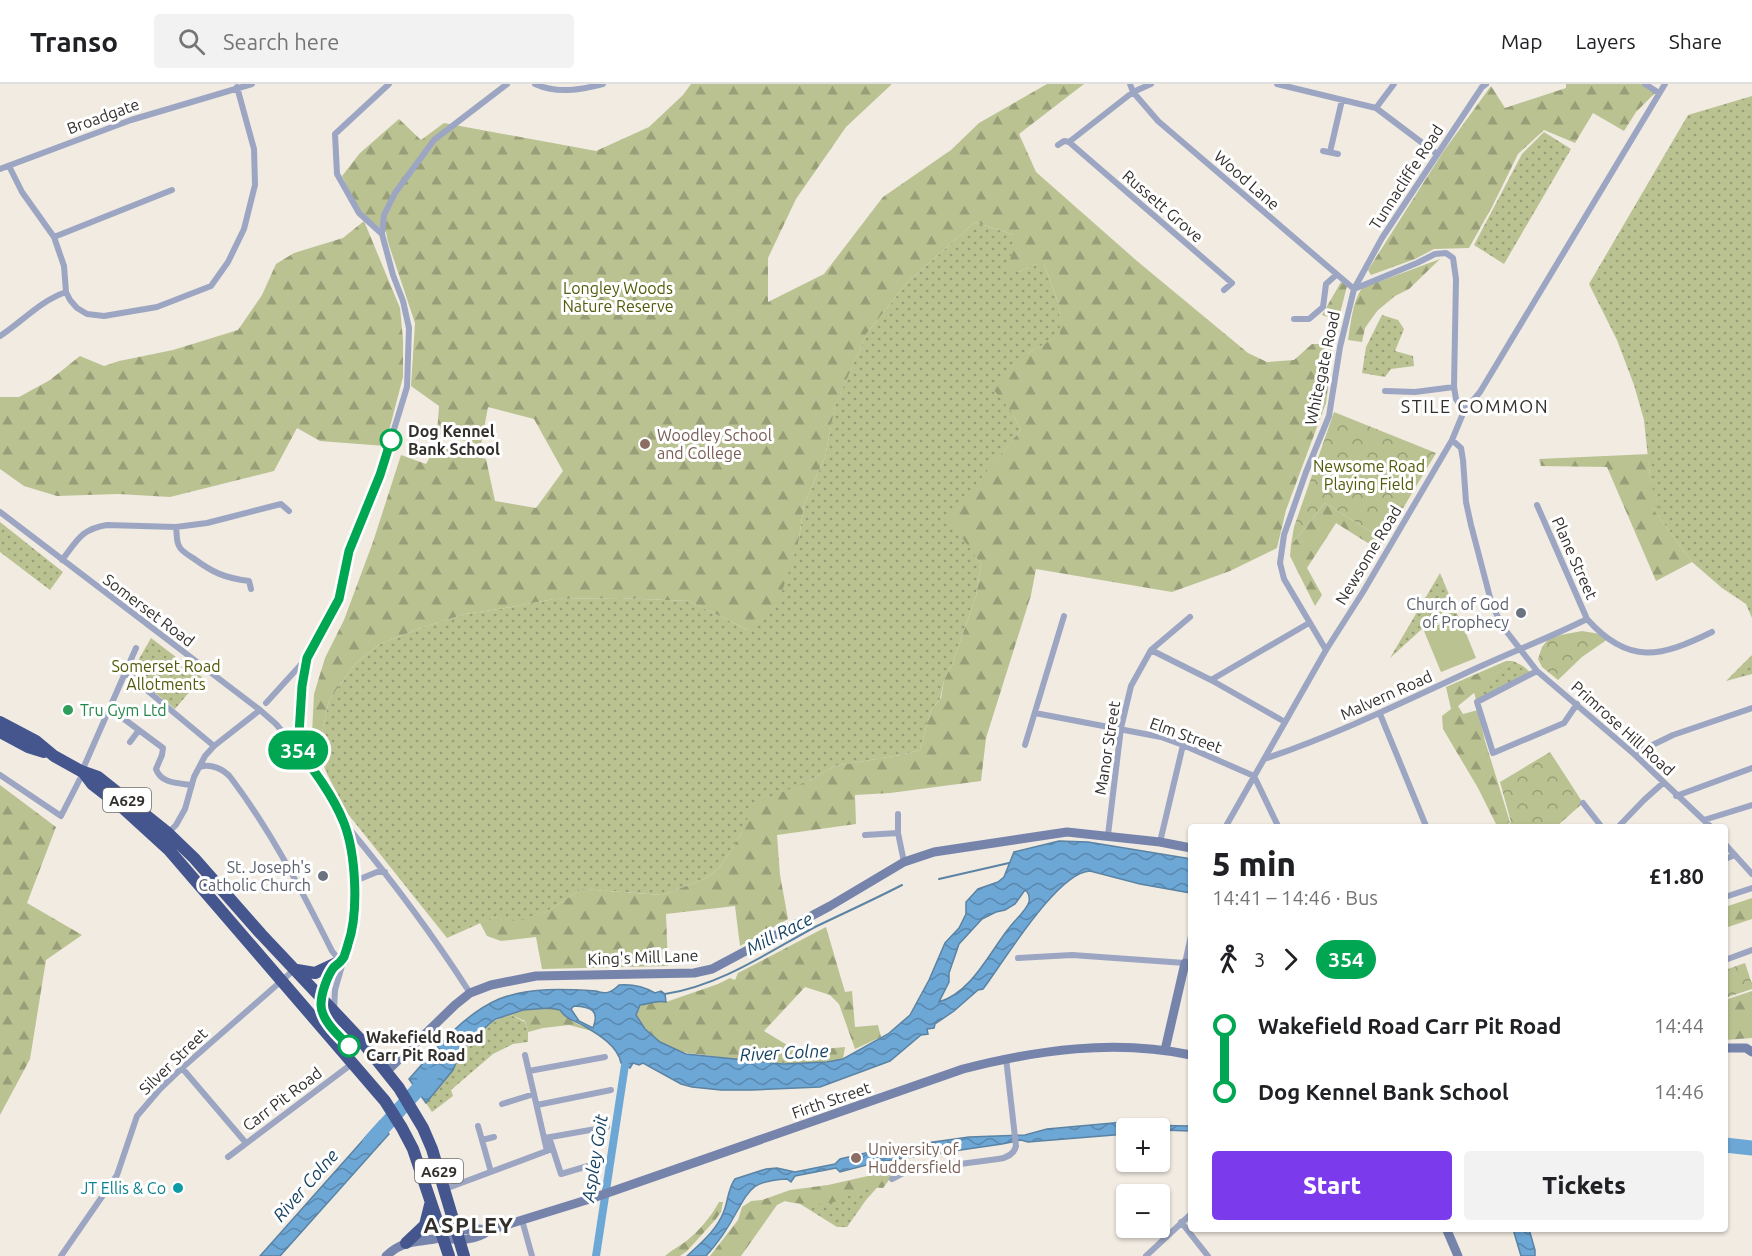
<!DOCTYPE html>
<meta charset="utf-8">
<style>
:root{--surface:#fff;--page:#f2f2f2;--text:#202124;--muted:#757577;--line:#e0e0e0;--accent:#7c3aed}
body{margin:0;font-family:Ubuntu,sans-serif;background:var(--page);color:var(--text);height:100vh;display:flex;flex-direction:column;font-size:22px;white-space:nowrap}
*{box-sizing:border-box;margin:0}
p{font-size:20px;color:var(--muted)}
.icon{flex:none;width:33px;height:33px;fill:none;stroke:currentColor;stroke-width:2;stroke-linecap:round;stroke-linejoin:round}
.map{position:relative;flex:1;overflow:hidden}
.panel{position:absolute;left:1188px;top:740px;width:540px;height:408px;display:flex;flex-direction:column;background:var(--surface);border-radius:6px;box-shadow:0 2px 4px #0004}
.panel>*{flex:none}
.badge{padding:0 12px;border-radius:20px;font-size:21px;line-height:39px}
.controls{position:absolute;left:1116px;top:1034px;display:grid;gap:12px}
.controls a{display:grid;place-items:center;width:54px;height:54px;border-radius:6px;background:var(--surface);box-shadow:0 2px 4px #0004;font-size:30px}
.map>.badge{position:absolute;translate:-50% -50%;box-shadow:0 0 0 3px #fff}
.legs{display:flex;align-items:center;gap:9px;height:66px;padding:0 24px;font-size:20px}
.legs p{margin-inline-start:auto}
.headline{display:flex;align-items:center;justify-content:space-between;height:102px;padding:0 24px}
h1{font-size:33px;font-weight:800;line-height:45px}
.primary-button{display:flex;gap:12px;margin-top:auto;padding:12px 24px}
.primary-button a{flex:1;height:69px;border-radius:6px;background:var(--accent);color:#fff;font-size:24px;font-weight:800;line-height:69px;text-align:center}
.primary-button a+a{background:var(--page);color:var(--text)}
ul{padding:0 24px;list-style:none}
li{display:flex;align-items:center;gap:21px;height:66px;font-size:22px}
li i{display:grid;place-items:center;width:9px;height:100%;margin:0 8px;background:currentColor}
li i::after{content:'';width:15px;height:15px;margin:-8px;border:4px solid;border-radius:50%;background:var(--surface)}
li p{margin-inline-start:auto}
li:first-child i{background:linear-gradient(#0000 50%,currentColor 0)}
li:last-child i{background:linear-gradient(currentColor 50%,#0000 0)}
header{display:flex;align-items:center;gap:36px;box-sizing:border-box;height:84px;padding:0 30px;background:var(--surface);border-bottom:2px solid var(--line)}
header strong{font-size:28px}
nav{display:flex;gap:33px;margin-inline-start:auto;font-size:21px}
.search{width:420px;height:54px;background:var(--page);display:flex;align-items:center;gap:15px;box-sizing:border-box;padding:0 21px;border-radius:6px;color:var(--muted);font-size:22px}
.map>svg:first-child{display:block}
.grass{fill:url(#grass-dots)}
.forest{fill:url(#forest-firs)}
.park{fill:url(#park-crowns)}
.pitch{fill:#bac292}
.water{fill:url(#water-waves);stroke:#5b83a3;stroke-width:1.5;fill-rule:evenodd}
.lines{fill:none;stroke-linecap:round;stroke-linejoin:round}
.stream{stroke:#5b83a3;stroke-width:2}
.canal{stroke:#6da7d6;stroke-width:8}
.river{stroke:#6da7d6;stroke-width:15}
.street{stroke:#9ca6c2;stroke-width:6}
.secondary{stroke:#7684ac;stroke-width:9}
.highway{stroke:#44568d;stroke-width:12}
.line-1-casing{stroke:#fff;stroke-width:14}
.line-1{stroke:#00a651;stroke-width:9}
.stop-1-dot{fill:#fff;stroke:#00a651;stroke-width:3}
.education-dot{fill:#8d6e63;stroke:#fff;stroke-width:2}
.worship-dot{fill:#6b7280;stroke:#fff;stroke-width:2}
.leisure-dot{fill:#2e9e5b;stroke:#fff;stroke-width:2}
.culture-dot{fill:#0f9aa8;stroke:#fff;stroke-width:2}
.labels{text-anchor:middle;dominant-baseline:central;stroke-width:6;stroke-linejoin:round;paint-order:stroke}
.shield{fill:#fff;stroke:#706d6b;stroke-width:1.5}
.shield-label{font-size:15px;font-weight:bold;fill:#322f2c}
.street-label{font-size:16px;fill:#322f2c;stroke:#fff}
.park-label{font-size:16px;fill:#525b09;stroke:#fff}
.stop-label{font-size:16px;font-weight:bold;fill:#322f2c;stroke:#fff;text-anchor:start}
.education-label{font-size:16px;fill:#785e54;stroke:#fff;text-anchor:start}
.worship-label{font-size:16px;fill:#5b616d;stroke:#fff;text-anchor:end}
.leisure-label{font-size:16px;fill:#27864d;stroke:#fff;text-anchor:start}
.culture-label{font-size:16px;fill:#0d838f;stroke:#fff;text-anchor:end}
.neighbourhood-label{font-size:18px;letter-spacing:1.5px;fill:#322f2c;stroke:#fff}
.water-label{font-size:18px;font-style:italic;fill:#174262;stroke:#fff}
.district-label{font-size:22px;font-weight:bold;letter-spacing:1.5px;fill:#322f2c;stroke:#fff}
</style>
<header>
<strong>Transo</strong>
<div class="search"><svg class="icon" aria-label="search" viewBox="0 0 24 24"><circle cx="10" cy="10" r="6"/><path d="M15 15l6 6"/></svg>Search here</div>
<nav><a>Map</a><a>Layers</a><a>Share</a></nav>
</header>
<div class="map">
<svg width="1752" height="1172" viewBox="0 0 1752 1172">
<defs>
<pattern id="grass-dots" width="8" height="8" patternUnits="userSpaceOnUse" patternTransform="scale(1.5)"><rect width="8" height="8" fill="#bac292"/><path d="M2 2h.1M6 6h.1" fill="none" stroke="#989e77" stroke-width="1.8" stroke-linecap="round"/></pattern>
<pattern id="forest-firs" width="22" height="20" patternUnits="userSpaceOnUse" patternTransform="scale(1.5)"><rect width="22" height="20" fill="#bac292"/><path d="M5 1l3.5 6h-7zM16 11l3.5 6h-7z" fill="#989e77"/></pattern>
<pattern id="park-crowns" width="20" height="18" patternUnits="userSpaceOnUse" patternTransform="scale(1.5)"><rect width="20" height="18" fill="#bac292"/><path d="M2 6a3 3 0 1 1 6 0M12 15a3 3 0 1 1 6 0" fill="none" stroke="#989e77"/></pattern>
<pattern id="water-waves" width="16" height="10" patternUnits="userSpaceOnUse" patternTransform="scale(1.5)"><rect width="16" height="10" fill="#6da7d6"/><path d="M0 5q4-4 8 0t8 0" fill="none" stroke="#5a88ae"/></pattern>
</defs>
<rect width="100%" height="100%" fill="#f1ebe2"/>
<path class="grass" d="M1752 12V534L1746 520 1722 504 1692 478 1653 425 1658 421 1651 403 1644 336 1634 301 1617 256 1589 200 1688 31Z
M1544 48 1571 65 1504 180 1474 161 1522 70Z
M975 138 1014 151 1018 188 1037 180H1044L1059 221 1061 251 1028 269 1013 330 1021 346 976 401 970 464 981 480 976 512 952 581 944 596 940 615 931 626 920 666 900 671 835 682 810 696 742 748 730 768 719 784 704 795 663 811 582 805 546 828 516 838 494 833 447 854 348 730 327 690 320 658 329 616 355 580 380 560 421 544 465 530 511 523 554 515 620 514 689 517 748 546 798 461 804 421 825 373 835 321 867 249 907 199Z
M1382 231 1398 236 1404 245 1395 267 1413 272 1414 282 1391 285 1385 293 1362 289 1366 263Z
M0 438 63 488 50 506 0 468Z
M1440 489 1458 532 1422 545 1390 574Z
M151 554 202 593 175 625 131 589Z
M1752 571V590L1726 597Z
M1513 577 1523 582 1530 588 1476 616 1474 608Z
M509 930 525 938 528 948V958L513 960 493 970 451 1006 453 1012 432 1028 426 1019 453 986 457 973 467 960 489 940Z
M882 1098 866 1116 847 1143H837L789 1113Z"/>
<path class="forest" d="M691 0H892L846 43 796 115 768 174V218L824 190 883 113 951 66 979 39 1047 0H1084L1019 50 1036 88 1137 177 1248 269 1267 278 1294 276 1312 260H1330L1336 236 1322 231 1341 198 1347 202 1334 253 1326 319 1286 426 1277 464 1230 487 1172 508 1036 485 1031 511 986 654 981 697 890 709 855 711 856 740 777 751 780 791 788 835 740 862 735 822 666 830 668 882 542 885 536 853 501 857 487 852 480 839 494 833 516 837 546 828 582 805 663 811 704 795 719 784 730 768 742 748 753 721 810 696 835 682 900 671 920 666 931 626 941 614 944 596 952 581 976 512 981 480 948 434 1021 346 1013 330 994 306 1028 269 1060 251 1059 221 1044 180H1037L1018 188 1009 184 1014 151 975 138 907 199 867 249 835 322 825 373 804 421 798 461 780 513 748 546 689 517 620 514 554 515 511 523 465 530 421 544 380 560 355 580 329 616 320 658 327 690 312 649 314 610 325 574 344 536 373 458 401 371 426 380 436 362 486 375 495 417 536 424 563 387 534 335 488 323 481 361 437 350 439 322 411 302 415 239 388 158 386 148 361 130 342 92 360 69 399 35 421 56 444 39 596 67 649 43 683 11Z
M1566 0H1641L1655 9 1636 28 1624 47 1593 29 1575 59 1544 46 1518 70 1493 121 1469 164 1434 165 1415 175 1371 191 1368 186 1443 68 1491 2 1505 24 1566 4Z
M364 137 400 224 403 255V293L385 362 320 357 297 344 274 387 170 413 118 410 57 412 24 402 0 385V313H19L50 296 80 272 104 282 119 277 173 266 238 246 262 211 276 180 294 169 343 154Z
M1440 175 1409 205 1395 212 1377 227 1365 244 1362 258 1348 256C1351 239 1352 219 1362 204Z
M1649 370C1648 389 1651 404 1659 422L1653 425 1692 478 1656 497 1607 383 1541 382 1539 375Z
M1325 419 1384 456 1379 466 1336 439 1307 484 1322 511 1315 522 1290 472 1291 461Z
M1506 577H1513L1458 622 1463 630 1478 626 1485 657 1510 738 1505 742H1497L1478 704 1443 645 1442 632 1451 625 1446 603Z
M0 701 56 743 27 819 82 851 46 876 30 975 0 1031Z
M1752 814V835L1725 844V823Z
M826 843 845 908 852 907 855 943 878 941 881 953 855 965 839 920 830 911 805 903 764 947 792 964 813 966 845 963 843 975C801 983 760 978 718 973 696 969 680 971 660 958 649 951 642 941 635 931L640 921C649 920 657 916 666 918L718 900 730 894 735 896 738 889Z
M1752 907V954L1725 956V916Z
M556 924C562 927 563 931 568 934 575 940 584 942 592 947L569 941 543 944 528 948 525 937 509 930 523 926Z
M899 1083 883 1104C865 1101 854 1111 837 1117 826 1121 796 1121 785 1117L777 1121 741 1172H710L738 1136 742 1123 751 1117 762 1116 790 1106 828 1101 868 1092Z
M719 1118H723L721 1128 716 1135 687 1167 680 1172H665C672 1166 678 1163 685 1158 698 1148 711 1133 719 1118Z"/>
<path class="park" d="M1334 328 1436 369 1384 456 1325 419 1291 461 1294 443Z
M1582 547 1600 550 1608 555 1582 573 1558 596 1542 583 1538 575 1542 563 1550 553Z
M1550 668 1583 719 1557 742H1507L1511 738 1500 698Z
M1745 879 1752 900V905L1725 914V886Z"/>
<path class="pitch" d="M1459 532 1476 574 1441 588 1424 547Z"/>
<path class="water" d="M1059 757 1088 758 1191 775V809L1140 800 1090 787C1057 788 1003 879 983 905L978 906 954 927 935 940 934 944 927 945 928 950 921 951 890 977 820 1003 752 1006H721L692 1003 681 1000 643 979 639 981 633 979 630 984 621 979C618 962 598 950 584 942 574 936 567 936 560 926L550 924 523 926 496 935 489 940 461 967 453 986 426 1019 409 995C435 966 462 931 499 915 530 903 565 905 596 907 606 911 612 908 619 901 632 900 643 902 655 909L661 907 665 910 666 918C657 916 649 920 640 921L636 931 645 945 660 958 686 970 783 980 827 978 843 975 888 950 910 931 929 896 945 859 959 844 966 830V818L978 805 998 798 1004 793 1014 768ZM1025 806C1029 809 1030 812 1029 818 1026 827 1015 836 1009 844 989 869 972 908 939 918L949 898V889L959 860 982 835 996 828 1005 826 1015 820ZM574 922C591 923 600 926 593 944L579 937 571 925Z
M380 1037 389 1050 280 1172H260Z
M1124 1038 1144 1041 1188 1042 1191 1040V1047L1160 1046V1044H1126V1050L1028 1058 1021 1056 1002 1060 878 1078 840 1088 836 1084 795 1092 791 1098 787 1095C754 1097 751 1102 736 1129 728 1144 718 1159 706 1172H687C701 1159 717 1146 724 1127 728 1117 728 1104 735 1095L766 1085 777 1084 795 1088 835 1080 840 1075 883 1065 969 1053 1025 1051 1047 1045Z
M1513 1145H1529L1535 1166V1172H1521Z"/>
<g class="lines">
<path class="stream" d="M939 795 1009 779
M665 910C719 902 767 869 815 843 844 829 873 816 902 801"/>
<path class="canal" d="M596 1172 625 981"/>
<path class="river" d="M370 1058 431 991
M1725 1061 1752 1064"/>
<path class="street" d="M535 0C557 10 580 6 603 0
M1130 0 1133 8 1158 37 1354 205
M1277 0 1376 24 1437 70
M1645 0 1659 9
M1376 24 1394 0
M1069 58 1232 199 1224 206
M1058 61 1064 57 1069 58 1133 8 1151 0
M1323 67 1338 70
M1330 68 1342 16
M9 82 22 108 54 153 64 182 66 208 70 216 77 224 87 230 104 232 157 223 211 202 228 178 244 145 255 101 254 65 237 3
M0 85 131 36 252 0
M382 150 359 129 337 90 335 50 389 0
M54 153 172 106
M1354 205 1417 179 1435 170 1446 169 1453 174 1456 195 1454 303 1456 315 1464 327
M1294 235H1309L1323 223 1326 200 1336 191
M0 252C23 237 40 217 66 208
M1385 307 1415 308 1454 303
M1452 356 1461 364 1463 376 1466 418 1471 441 1492 521 1503 543 1537 587 1634 670 1710 742
M0 428 260 626 276 640 310 681 325 703 344 739 355 797 354 827 350 854 335 906 334 926
M176 443C177 448 176 457 179 462 181 467 188 471 193 474 212 488 224 494 249 497L251 505
M62 476C77 457 81 445 107 441L176 443 207 439 281 420 289 427
M1587 535C1629 582 1661 573 1712 548
M1151 566 1211 596 1285 638
M1326 566 1284 495 1280 479 1284 451 1306 388 1329 332 1340 263 1354 205 1382 154 1482 3 1486 0
M1537 587 1477 618 1493 669 1564 639 1577 620
M125 588 214 662
M1211 596 1309 539
M266 619 306 575
M116 629 163 664 162 671 156 685C161 700 179 699 192 701
M1035 629 1161 653 1183 661 1254 692 1278 742
M1380 630 1426 742
M130 658 139 646
M1025 661 1064 532
M295 662 299 649 302 602 307 574 339 515 349 467 380 391 407 303 409 244 403 217 393 191 382 150 384 131 395 109 434 56 507 0
M1634 670 1673 651 1752 624
M1264 675C1333 652 1399 620 1466 589 1506 570 1547 555 1587 535L1537 421
M200 683C210 679 224 685 231 694 271 747 302 807 332 867L336 872 342 875
M82 687 136 564
M0 691 61 732 83 689
M1676 712 1752 684
M1583 719 1601 742
M898 730V749L904 778
M1704 736 1752 721
M347 742C391 795 433 851 470 909
M1226 742 1326 566 1363 508 1452 356 1464 327 1480 308 1665 0
M1619 742 1644 716 1663 699
M168 749 176 741 185 725 194 693 205 672 214 662 260 626
M865 751 898 749
M1108 751 1121 644 1131 602 1151 566 1190 533
M1160 758 1183 661
M1725 760 1752 790
M1725 775 1735 771
M355 797 377 788H385
M1725 813 1752 804
M1018 874 1072 871 1185 879 1191 852
M1725 876 1752 866
M322 914 329 892 336 882
M525 971 547 1067
M182 984 246 1059
M529 987 605 973
M502 1020 534 1010
M537 1021 611 1006
M478 1042 491 1088
M549 1053 561 1090 598 1079 593 1114
M545 1054 607 1043
M482 1056 494 1053
M228 1073 353 979
M892 1095 907 1087 998 1075C1006 1074 1014 1071 1016 1062L1006 974
M445 1105 552 1065
M522 1136 532 1172
M1181 1138 1208 1172
M61 1172 117 1091 137 1032 160 1005 182 984 295 885
M1146 1172 1191 1130"/>
<path class="secondary" d="M1725 964H1746L1752 968
M1165 966 1185 879 1191 881
M386 988 455 921 470 909 491 901 536 892 694 889 712 885 830 822 904 778 934 768 1067 748 1160 758 1191 764
M1446 1144 1458 1172
M442 1153C460 1157 474 1157 490 1146L593 1114 963 985C1037 966 1114 955 1191 971
M386 1172C405 1155 416 1159 439 1154 445 1152 450 1149 457 1147 468 1144 479 1145 490 1146"/>
<path class="highway" d="M0 638 36 657 54 672 81 687 98 693 168 749 194 774 261 850 360 955 399 1004 423 1044 432 1065 464 1172
M0 648 28 663 44 668
M83 688 92 700 123 724 169 766 385 1017 402 1044 413 1065 449 1172
M297 886 315 889 343 876
M322 914C319 927 326 935 334 945
M406 1159 425 1141 430 1121"/>
</g>
<g class="lines">
<defs>
<path id="line-1" d="M349 962C339 952 321 936 321 921 321 910 327 892 334 883 338 880 341 878 344 873 345 869 347 865 348 860 359 829 356 770 344 739 333 711 313 685 295 662L299 650 302 602 307 574 339 515 349 467 380 391 391 356"/>
</defs>
<use href="#line-1" class="line-1-casing"/>
<use href="#line-1" class="line-1"/>
</g>
<g class="stop-1-dot">
<circle cx="391" cy="356" r="10"/>
<circle cx="349" cy="962" r="10"/>
</g>
<g class="education-dot">
<circle cx="645" cy="360" r="6"/>
<circle cx="856" cy="1074" r="6"/>
</g>
<g class="worship-dot">
<circle cx="1521" cy="529" r="6"/>
<circle cx="323" cy="792" r="6"/>
</g>
<circle class="leisure-dot" cx="68" cy="626" r="6"/>
<circle class="culture-dot" cx="178" cy="1104" r="6"/>
<g class="labels">
<g class="shield">
<rect x="103" y="704" width="48" height="24" rx="4.5"/>
<rect x="415" y="1075" width="48" height="24" rx="4.5"/>
</g>
<g class="shield-label">
<text x="127" y="716">A629</text>
<text x="439" y="1087">A629</text>
</g>
<g class="street-label">
<text transform="translate(103 32) rotate(-20)">Broadgate</text>
<text transform="translate(1406 93) rotate(-57)">Tunnacliffe Road</text>
<text transform="translate(1247 96) rotate(41)">Wood Lane</text>
<text transform="translate(1163 122) rotate(41)">Russett Grove</text>
<text transform="translate(1322 284) rotate(-78)">Whitegate Road</text>
<text transform="translate(1368 471) rotate(-59)">Newsome Road</text>
<text transform="translate(1575 474) rotate(66)">Plane Street</text>
<text transform="translate(149 526) rotate(37)">Somerset Road</text>
<text transform="translate(1386 611) rotate(-24)">Malvern Road</text>
<text transform="translate(1623 644) rotate(42)">Primrose Hill Road</text>
<text transform="translate(1186 651) rotate(20)">Elm Street</text>
<text transform="translate(1107 664) rotate(-81)">Manor Street</text>
<text transform="translate(643 873) rotate(-2)">King's Mill Lane</text>
<text transform="translate(173 977) rotate(-44)">Silver Street</text>
<text transform="translate(282 1015) rotate(-37)">Carr Pit Road</text>
<text transform="translate(831 1016) rotate(-19)">Firth Street</text>
</g>
<g class="park-label">
<text x="618" y="204">Longley Woods<tspan x="618" dy="18">Nature Reserve</tspan></text>
<text x="1369" y="382">Newsome Road<tspan x="1369" dy="18">Playing Field</tspan></text>
<text x="166" y="582">Somerset Road<tspan x="166" dy="18">Allotments</tspan></text>
</g>
<g class="stop-label">
<text x="408" y="347">Dog Kennel<tspan x="408" dy="18">Bank School</tspan></text>
<text x="366" y="953">Wakefield Road<tspan x="366" dy="18">Carr Pit Road</tspan></text>
</g>
<g class="education-label">
<text x="657" y="351">Woodley School<tspan x="657" dy="18">and College</tspan></text>
<text x="868" y="1065">University of<tspan x="868" dy="18">Huddersfield</tspan></text>
</g>
<g class="worship-label">
<text x="1509" y="520">Church of God<tspan x="1509" dy="18">of Prophecy</tspan></text>
<text x="311" y="783">St. Joseph's<tspan x="311" dy="18">Catholic Church</tspan></text>
</g>
<g class="leisure-label">
<text x="80" y="626">Tru Gym Ltd</text>
</g>
<g class="culture-label">
<text x="166" y="1104">JT Ellis &amp; Co</text>
</g>
<g class="neighbourhood-label">
<text x="1475" y="322">STILE COMMON</text>
</g>
<g class="water-label">
<text transform="translate(779 849) rotate(-27)">Mill Race</text>
<text transform="translate(784 968) rotate(-3)">River Colne</text>
<text transform="translate(594 1074) rotate(-81)">Aspley Goit</text>
<text transform="translate(305 1101) rotate(-49)">River Colne</text>
</g>
<g class="district-label">
<text x="469" y="1140">ASPLEY</text>
</g>
</g>
</svg>
<div class="controls">
<a>+</a>
<a>−</a>
</div>
<b class="badge" style="left:298px;top:666px;background:#00a651;color:#fff">354</b>
<section class="panel">
<div class="headline"><div><h1>5 min</h1><p>14:41 – 14:46 · Bus</p></div><b>£1.80</b></div>
<div class="legs"><svg class="icon" aria-label="walk" viewBox="0 0 24 24"><circle cx="13" cy="4" r="2"/><path d="M13 8l-2 6 4 7M11 14l-3 7M7 12l3-4h3l4 4"/></svg>3<svg class="icon" aria-label="forward" viewBox="0 0 24 24"><path d="M9 5l7 7-7 7"/></svg><b class="badge" style="background:#00a651;color:#fff">354</b></div>
<ul>
<li><i style="color:#00a651"></i><b>Wakefield Road Carr Pit Road</b><p>14:44</p></li>
<li><i style="color:#00a651"></i><b>Dog Kennel Bank School</b><p>14:46</p></li>
</ul>
<div class="primary-button"><a>Start</a><a>Tickets</a></div>
</section>
</div>
